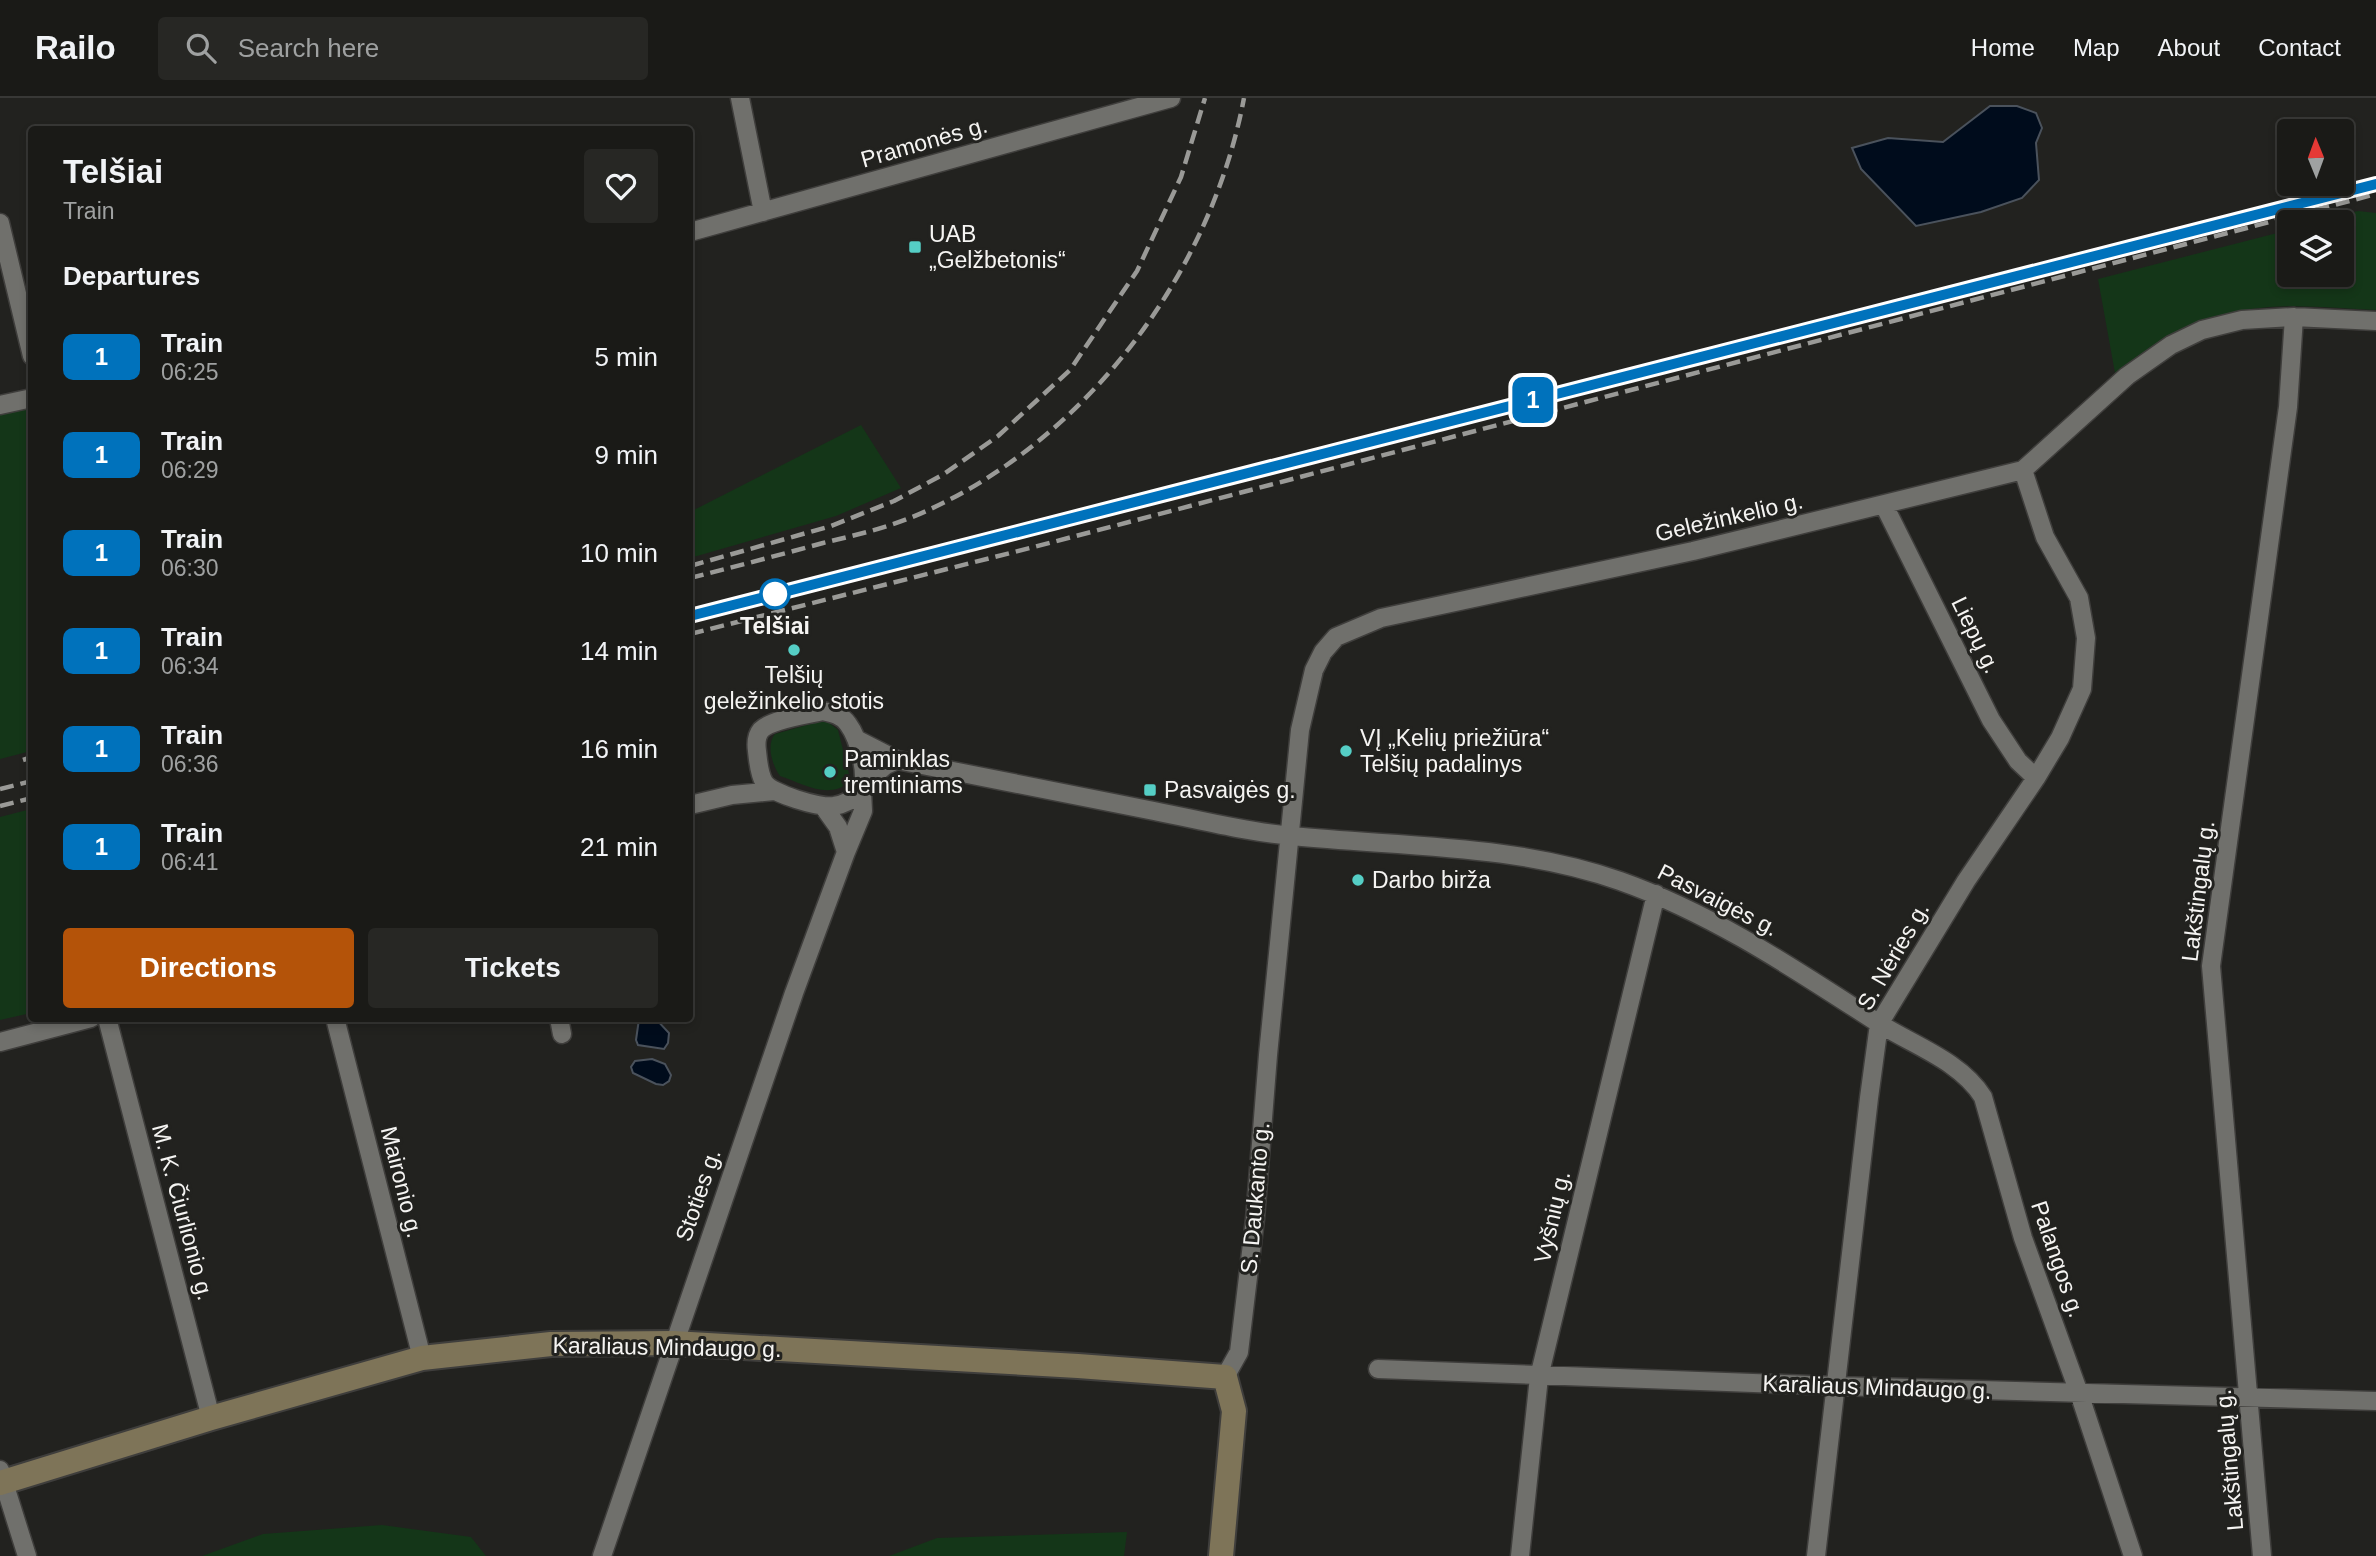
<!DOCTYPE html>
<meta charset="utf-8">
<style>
:root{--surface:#1a1a17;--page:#272724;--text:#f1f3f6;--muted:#9fa1a1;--line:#383836;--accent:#b45309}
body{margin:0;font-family:Helvetica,sans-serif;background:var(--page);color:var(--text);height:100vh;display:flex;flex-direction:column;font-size:26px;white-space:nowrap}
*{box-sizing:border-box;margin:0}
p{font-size:23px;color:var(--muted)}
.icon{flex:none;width:38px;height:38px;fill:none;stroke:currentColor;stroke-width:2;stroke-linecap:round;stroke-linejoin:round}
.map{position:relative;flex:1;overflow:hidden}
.side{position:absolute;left:28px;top:28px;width:665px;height:896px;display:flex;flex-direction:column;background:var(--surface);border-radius:7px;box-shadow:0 4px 10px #0003,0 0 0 2px var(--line)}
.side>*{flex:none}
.badge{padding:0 14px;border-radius:10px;font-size:24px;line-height:46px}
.needle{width:46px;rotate:359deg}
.tools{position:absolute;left:2277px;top:21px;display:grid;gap:14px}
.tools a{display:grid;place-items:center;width:77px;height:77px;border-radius:7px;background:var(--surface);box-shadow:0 4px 10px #0003,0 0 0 2px var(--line);font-size:35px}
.map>.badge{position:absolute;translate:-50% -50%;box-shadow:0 0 0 4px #fff}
h2{padding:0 35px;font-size:26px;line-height:63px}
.round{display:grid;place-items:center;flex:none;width:74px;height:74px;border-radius:7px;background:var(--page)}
.head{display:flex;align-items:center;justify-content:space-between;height:119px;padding:0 35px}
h1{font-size:33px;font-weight:800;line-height:52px}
.primary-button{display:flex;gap:14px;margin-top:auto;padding:14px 35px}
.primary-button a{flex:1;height:80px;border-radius:7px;background:var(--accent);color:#fff;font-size:28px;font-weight:800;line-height:80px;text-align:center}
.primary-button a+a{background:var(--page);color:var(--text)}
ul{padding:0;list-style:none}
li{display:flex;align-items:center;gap:21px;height:98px;padding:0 35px}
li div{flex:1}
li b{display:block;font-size:26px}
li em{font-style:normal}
li .badge{min-width:77px;font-weight:700;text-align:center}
header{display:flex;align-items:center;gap:42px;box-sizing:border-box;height:98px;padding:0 35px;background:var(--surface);border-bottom:2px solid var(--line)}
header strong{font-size:33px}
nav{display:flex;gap:38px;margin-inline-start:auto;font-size:24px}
.search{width:490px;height:63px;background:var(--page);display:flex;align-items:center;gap:18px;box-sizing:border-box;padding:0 24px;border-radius:7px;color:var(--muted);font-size:26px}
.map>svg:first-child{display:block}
.green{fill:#143618}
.water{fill:#000c1c;stroke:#4a525c;stroke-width:2}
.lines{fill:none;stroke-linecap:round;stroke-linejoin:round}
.minor-casing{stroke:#3f3e3c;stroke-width:21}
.secondary-casing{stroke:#3f3e3c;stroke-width:28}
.minor{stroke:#70706c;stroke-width:18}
.secondary{stroke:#7e7458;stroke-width:24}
.rail{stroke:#9a9a97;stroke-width:4.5;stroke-dasharray:14 7;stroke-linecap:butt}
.line-casing{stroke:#fff;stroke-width:16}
.line{stroke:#0072bc;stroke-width:10}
.poi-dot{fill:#55cec5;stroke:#22221f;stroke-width:2.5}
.stop-dot{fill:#fff;stroke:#0072bc;stroke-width:3.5}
.labels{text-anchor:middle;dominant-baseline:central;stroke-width:6;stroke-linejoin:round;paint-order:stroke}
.street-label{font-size:23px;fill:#f5f4f2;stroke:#22221f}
.poi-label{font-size:23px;fill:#f5f4f2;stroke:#22221f;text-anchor:start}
.stop-label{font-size:23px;font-weight:bold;fill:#f5f4f2;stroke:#22221f}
</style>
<header>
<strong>Railo</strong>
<div class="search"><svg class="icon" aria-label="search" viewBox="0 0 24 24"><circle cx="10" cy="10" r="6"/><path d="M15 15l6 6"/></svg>Search here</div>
<nav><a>Home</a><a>Map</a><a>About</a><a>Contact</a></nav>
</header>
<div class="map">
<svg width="2376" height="1458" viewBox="0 0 2376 1458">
<rect width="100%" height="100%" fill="#22221f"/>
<path class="green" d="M2358 113 2376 115V212C2335 210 2292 205 2251 211 2202 218 2153 244 2115 275L2098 181 2289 132V177H2342V124H2318Z
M31 307V653L0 661V315Z
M861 327 901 390 836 418 690 460V414Z
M818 624H828L838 632 849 676 847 686C826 701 802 685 780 678 772 667 766 647 775 636Z
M31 711V915L0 922V719Z
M382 1427 471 1439 486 1458H202L263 1436Z
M1127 1434 1124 1458H889L937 1440Z"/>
<path class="water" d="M1990 8H2017L2036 15 2042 30 2036 45 2039 82 2022 100 1981 114 1916 128 1861 71 1852 50 1888 40 1943 44Z
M639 921H656L669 935 668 945 664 951 638 947 636 942Z
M652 961 665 966 671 977 669 983 663 987 656 986 633 975 631 969 635 963Z"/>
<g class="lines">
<defs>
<path id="minor" d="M740 0 763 114
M0 125 32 258
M690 134 1171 0
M0 307 32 300
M1884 407 1991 622 2018 663 2036 680
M823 613C832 615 842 617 848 626 859 641 868 675 862 693 854 701 846 706 834 708 820 710 771 696 764 684 759 676 758 662 757 653 756 646 756 638 761 632 772 621 807 617 823 613Z
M856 641 897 662C983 679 1069 696 1154 713 1200 722 1246 734 1292 738 1402 749 1515 746 1620 783 1713 816 1793 870 1875 923 1910 946 1960 962 1983 999L2023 1140 2079 1295 2133 1458
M865 685 886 667 897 662
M690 707 732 697 774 693
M823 708 838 729 846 754
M107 920 211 1320
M335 920 422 1260
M559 920 562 936
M0 944 91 920
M1378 1271 1836 1288 2376 1303
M1225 1279 1239 1254 1255 1121 1268 957 1300 632 1314 572 1323 554 1336 539 1381 520 1693 453 2023 372 2127 278 2171 247 2202 232 2242 222 2294 219 2376 223
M0 1372 27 1458
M602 1458 794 895 846 754 863 713 862 693
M1520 1458 1539 1279 1656 796
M1816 1458 1869 1000 1879 926 1966 783 2036 680 2060 640 2082 591 2086 540 2079 500 2045 439 2023 372
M2262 1458 2211 868 2288 309 2294 219"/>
<path id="secondary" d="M0 1385 211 1320 422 1260 551 1246 673 1245 1078 1268 1225 1279 1234 1313 1221 1458"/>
</defs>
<use href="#minor" class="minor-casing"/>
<use href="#secondary" class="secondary-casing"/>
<use href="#minor" class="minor"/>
<use href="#secondary" class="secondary"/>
<path class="rail" d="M690 468 831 428 894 403 944 376 998 338 1070 272 1137 173 1181 79 1205 0
M690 480C734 469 779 457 823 445 852 438 882 431 910 420 1081 350 1210 180 1244 0
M690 518 2261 115
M690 536 1034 449 2376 96
M23 662 32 659
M0 691 32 683
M0 708 32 700"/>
</g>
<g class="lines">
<defs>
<path id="line" d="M690 518 2376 86"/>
</defs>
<use href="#line" class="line-casing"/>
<use href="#line" class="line"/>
</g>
<g class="poi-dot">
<rect x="908" y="142" width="14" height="14" rx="3.5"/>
<circle cx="794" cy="552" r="7"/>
<circle cx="1346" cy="653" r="7"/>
<circle cx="830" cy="674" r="7"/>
<rect x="1143" y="685" width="14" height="14" rx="3.5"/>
<circle cx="1358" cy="782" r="7"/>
</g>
<circle class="stop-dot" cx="775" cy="496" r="14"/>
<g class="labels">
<g class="street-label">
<text transform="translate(924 44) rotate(-16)">Pramonės g.</text>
<text transform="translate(1729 419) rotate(-13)">Geležinkelio g.</text>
<text transform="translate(1976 537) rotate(64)">Liepų g.</text>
<text transform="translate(2198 793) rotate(-83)">Lakštingalų g.</text>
<text transform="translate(1718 802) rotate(27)">Pasvaigės g.</text>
<text transform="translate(1893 858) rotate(-60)">S. Nėries g.</text>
<text transform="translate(402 1084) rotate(76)">Maironio g.</text>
<text transform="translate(698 1097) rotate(-71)">Stoties g.</text>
<text transform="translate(1255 1100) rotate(-85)">S. Daukanto g.</text>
<text transform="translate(183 1114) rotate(75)">M. K. Čiurlionio g.</text>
<text transform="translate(1552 1119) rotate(-77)">Vyšnių g.</text>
<text transform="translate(2058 1161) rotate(71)">Palangos g.</text>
<text transform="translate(667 1249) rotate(1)">Karaliaus Mindaugo g.</text>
<text transform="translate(1877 1289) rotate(2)">Karaliaus Mindaugo g.</text>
<text transform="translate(2229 1362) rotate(-95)">Lakštingalų g.</text>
</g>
<g class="poi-label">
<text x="929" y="136">UAB<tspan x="929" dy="26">„Gelžbetonis“</tspan></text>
<text x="794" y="577" text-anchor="middle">Telšių<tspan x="794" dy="26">geležinkelio stotis</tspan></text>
<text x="1360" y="640">VĮ „Kelių priežiūra“<tspan x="1360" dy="26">Telšių padalinys</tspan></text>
<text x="844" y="661">Paminklas<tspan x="844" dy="26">tremtiniams</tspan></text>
<text x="1164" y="692">Pasvaigės g.</text>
<text x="1372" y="782">Darbo birža</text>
</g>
<g class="stop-label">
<text x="775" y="528">Telšiai</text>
</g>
</g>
</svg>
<div class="tools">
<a><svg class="needle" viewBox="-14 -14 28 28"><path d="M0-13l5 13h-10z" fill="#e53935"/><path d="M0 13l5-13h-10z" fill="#9fa1a1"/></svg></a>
<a><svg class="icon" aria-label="layers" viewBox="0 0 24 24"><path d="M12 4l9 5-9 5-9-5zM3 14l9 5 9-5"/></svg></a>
</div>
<b class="badge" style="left:1533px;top:302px;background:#0072bc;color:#fff">1</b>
<section class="side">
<div class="head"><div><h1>Telšiai</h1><p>Train</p></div><a class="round"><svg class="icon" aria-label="heart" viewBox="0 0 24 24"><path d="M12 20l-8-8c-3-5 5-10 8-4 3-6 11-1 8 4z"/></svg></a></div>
<h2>Departures</h2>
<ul>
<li><span class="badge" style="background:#0072bc;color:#fff">1</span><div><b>Train</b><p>06:25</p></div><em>5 min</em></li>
<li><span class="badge" style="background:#0072bc;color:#fff">1</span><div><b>Train</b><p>06:29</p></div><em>9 min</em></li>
<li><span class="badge" style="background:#0072bc;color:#fff">1</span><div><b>Train</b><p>06:30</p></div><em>10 min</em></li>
<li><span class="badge" style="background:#0072bc;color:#fff">1</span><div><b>Train</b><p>06:34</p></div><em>14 min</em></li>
<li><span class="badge" style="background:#0072bc;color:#fff">1</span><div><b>Train</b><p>06:36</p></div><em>16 min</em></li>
<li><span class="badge" style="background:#0072bc;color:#fff">1</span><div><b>Train</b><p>06:41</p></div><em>21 min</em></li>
</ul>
<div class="primary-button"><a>Directions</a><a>Tickets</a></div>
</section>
</div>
